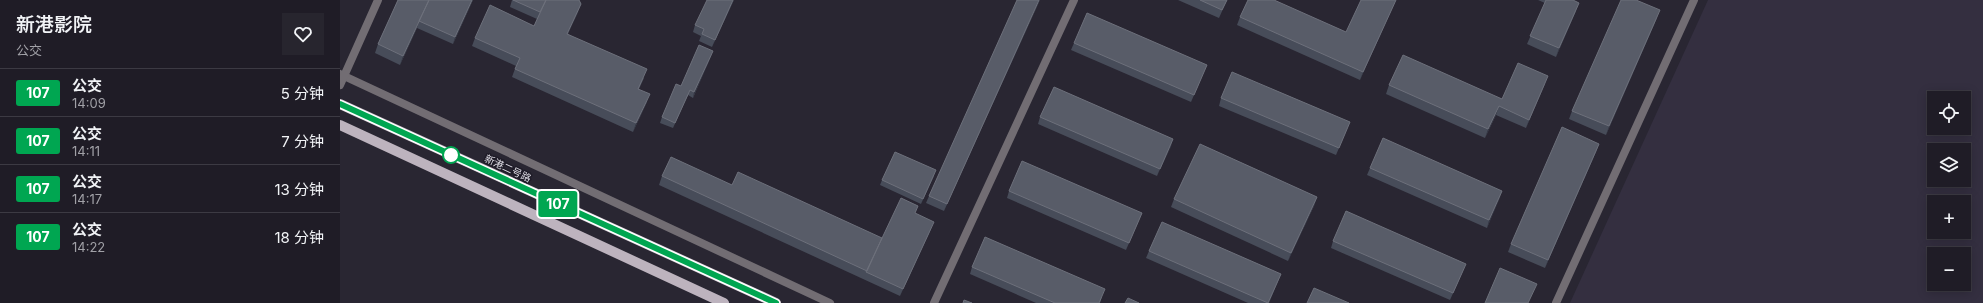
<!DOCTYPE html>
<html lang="zh">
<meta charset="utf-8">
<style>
:root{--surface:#1f1c26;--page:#27252e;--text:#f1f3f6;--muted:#a1a1a7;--line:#3c3a43}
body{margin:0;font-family:Inter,"Noto Sans SC",sans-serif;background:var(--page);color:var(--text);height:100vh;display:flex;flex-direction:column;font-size:15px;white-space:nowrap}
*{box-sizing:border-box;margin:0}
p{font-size:13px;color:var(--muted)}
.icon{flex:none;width:22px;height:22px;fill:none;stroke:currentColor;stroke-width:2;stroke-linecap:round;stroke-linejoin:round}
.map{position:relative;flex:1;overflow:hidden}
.sheet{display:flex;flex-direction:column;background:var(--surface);width:340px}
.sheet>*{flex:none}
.badge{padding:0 8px;border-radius:3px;font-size:14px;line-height:26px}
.buttons{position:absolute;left:1587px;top:91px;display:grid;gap:8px}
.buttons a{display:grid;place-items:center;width:44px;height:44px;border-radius:0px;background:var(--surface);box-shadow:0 2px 10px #0003,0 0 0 1px var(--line);font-size:20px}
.map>.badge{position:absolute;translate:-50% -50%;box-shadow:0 0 0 2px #fff}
.round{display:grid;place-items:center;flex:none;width:42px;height:42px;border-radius:0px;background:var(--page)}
.head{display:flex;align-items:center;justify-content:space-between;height:68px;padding:0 16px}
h1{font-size:19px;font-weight:600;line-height:30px}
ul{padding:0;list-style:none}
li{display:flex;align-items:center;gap:12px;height:48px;padding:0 16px;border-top:1px solid var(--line)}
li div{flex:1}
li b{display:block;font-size:15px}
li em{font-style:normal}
li .badge{min-width:44px;font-weight:700;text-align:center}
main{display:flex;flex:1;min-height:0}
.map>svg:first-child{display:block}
.built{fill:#342f40;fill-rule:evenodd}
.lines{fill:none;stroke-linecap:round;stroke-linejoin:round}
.lane{stroke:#726d73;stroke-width:8}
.street{stroke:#726d73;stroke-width:8}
.primary{stroke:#bdb3be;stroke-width:10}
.wall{fill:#474c59}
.shaded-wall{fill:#343643}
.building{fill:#585c68;stroke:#6d707b}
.line-casing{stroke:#fff;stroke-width:9}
.line{stroke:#00a651;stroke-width:6}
.stop-dot{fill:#fff;stroke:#00a651;stroke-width:2}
.labels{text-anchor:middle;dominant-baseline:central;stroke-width:3;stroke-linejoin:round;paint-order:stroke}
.street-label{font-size:10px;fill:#dfdde5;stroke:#1f1c28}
</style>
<main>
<section class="sheet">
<div class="head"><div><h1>新港影院</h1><p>公交</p></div><a class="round"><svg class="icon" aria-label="heart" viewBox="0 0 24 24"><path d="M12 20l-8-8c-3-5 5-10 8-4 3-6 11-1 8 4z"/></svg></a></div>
<ul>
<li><span class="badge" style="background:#00a651;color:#fff">107</span><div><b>公交</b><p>14:09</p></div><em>5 分钟</em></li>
<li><span class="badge" style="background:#00a651;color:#fff">107</span><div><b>公交</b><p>14:11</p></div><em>7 分钟</em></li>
<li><span class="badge" style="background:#00a651;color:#fff">107</span><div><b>公交</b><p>14:17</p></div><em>13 分钟</em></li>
<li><span class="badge" style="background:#00a651;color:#fff">107</span><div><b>公交</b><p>14:22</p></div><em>18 分钟</em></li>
</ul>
</section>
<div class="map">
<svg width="1643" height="303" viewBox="0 0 1643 303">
<rect width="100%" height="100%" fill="#292632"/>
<path class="built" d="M1368 0H1643V303H1230ZM1594 98H1624V128H1594ZM1594 150H1624V180H1594ZM1594 202H1624V232H1594ZM1594 254H1624V284H1594Z"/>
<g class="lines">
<path class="lane" d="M0 74 490 303"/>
<path class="street" d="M0 85 38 0
M594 303 734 0
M1216 303 1354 0"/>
<path class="primary" d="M0 104 436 303
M0 125 384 303"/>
</g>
<path class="wall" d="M58 0H133L113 44 77 28 60 65 35 53 38 44Z
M172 0H239L241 4 228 34 304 78 299 89 307 102 293 132 172 77 176 66 132 46 135 38 194 26 197 19 170 7Z
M394 0 372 47 359 41 361 36 353 32 355 25Z
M700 0 604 211 586 203 589 196Z
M838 0H887L879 18Z
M1056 0 1020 80 897 25 900 17 1006 32Z
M1198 0H1233L1236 11 1216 57 1187 44 1205 3Z
M1317 18 1266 135 1229 119 1232 111Z
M734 43 867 65 851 102 731 50Z
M373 51 353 98 348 95 333 128 320 123 322 117 341 86Z
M1205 84 1186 128 1156 115 1145 138 1046 94 1049 85 1162 99Z
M881 98 1007 129 996 155 879 106Z
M700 117 833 139 817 176 698 124Z
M1259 144 1256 152 1205 268 1168 252 1171 244Z
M1030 168 1162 191 1147 228 1027 175Z
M322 176 392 185 542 238 576 214 591 229 560 296 319 185Z
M594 176 581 204 540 185 542 180Z
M669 191 802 213 786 250 667 198Z
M977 197 974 206 948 261 831 207 834 199Z
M993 241 1123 271 1110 300 991 248Z
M809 251 941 274 929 303H908L806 258Z
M632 267 762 297 760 303H696L630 274Z"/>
<path class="shaded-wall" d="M132 0H133L113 44 115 37Z
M393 0H394L372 47 375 40Z
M699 0H700L604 211 607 204Z
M1056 0 1020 80 1023 72Z
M1239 3 1236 11 1216 57 1219 48Z
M241 4 238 13 224 42 227 34Z
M1320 10 1317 18 1266 135 1269 126Z
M79 21 77 28 60 65 63 56Z
M373 51 371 57 353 98 354 92Z
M1208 76 1205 84 1186 128 1189 120Z
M310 94 307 102 293 132 296 123Z
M1159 106 1156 115 1145 138 1148 129Z
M833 139 831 147 817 176 820 169Z
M1259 144 1256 152 1205 268 1208 260Z
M596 170 594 176 581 204 583 199Z
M1162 191 1160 198 1147 228 1149 220Z
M977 197 974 206 948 261 951 253Z
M802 213 799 221 786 250 789 243Z
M594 222 591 229 560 296 563 289Z
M941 274 929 303H928Z"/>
<path class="building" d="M58 0H89L63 56 38 44Z
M89 0H132L115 37 79 21Z
M173 0H206L200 12Z
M206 0H239L241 4 227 34 307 69 298 89 310 94 296 123 175 69 180 58 135 38 150 5 194 26Z
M367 0H393L375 40 362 34 364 29 355 25Z
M677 0H699L607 204 589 196Z
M860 0H887L882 10Z
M908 0H934L1006 32 1021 0H1056L1023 72 900 17Z
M1206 0H1233L1239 3 1219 48 1190 36Z
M1281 0H1296L1320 10 1269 126 1232 111Z
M747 13 867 65 854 95 734 43Z
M359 45 373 51 354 92 350 90 335 123 322 117 336 84 341 86Z
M1063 55 1162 99 1178 63 1208 76 1189 120 1159 106 1148 129 1049 85Z
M892 72 1010 122 999 148 881 98Z
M714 87 833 139 820 169 700 117Z
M1222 127 1259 144 1208 260 1171 244Z
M1043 138 1162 191 1149 220 1030 168Z
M860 144 977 197 951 253 834 199Z
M555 152 596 170 583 199 542 180Z
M331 157 392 185 398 172 542 238 527 271 322 176Z
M682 161 802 213 789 243 669 191Z
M561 198 578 206 575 213 594 222 563 289 526 272Z
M1006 211 1126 264 1113 293 993 241Z
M822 222 941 274 928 303 809 251Z
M645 237 765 289 759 303H715L632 267Z
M1160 268 1197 284 1188 303H1145Z
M974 288 1009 303H967Z
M788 298 799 303H785Z
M624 300 632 303H623Z"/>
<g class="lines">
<defs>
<path id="line" d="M0 104 436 303"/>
</defs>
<use href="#line" class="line-casing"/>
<use href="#line" class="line"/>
</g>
<circle class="stop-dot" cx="111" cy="155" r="8"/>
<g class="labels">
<g class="street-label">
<text transform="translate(168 168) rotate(25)">新港二号路</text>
</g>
</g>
</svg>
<div class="buttons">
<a><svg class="icon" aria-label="locate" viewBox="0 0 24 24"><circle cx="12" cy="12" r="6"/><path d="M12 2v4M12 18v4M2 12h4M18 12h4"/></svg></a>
<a><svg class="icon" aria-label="layers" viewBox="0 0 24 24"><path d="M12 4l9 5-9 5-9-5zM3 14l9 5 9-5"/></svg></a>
<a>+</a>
<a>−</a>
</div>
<b class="badge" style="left:218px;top:204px;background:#00a651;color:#fff">107</b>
</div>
</main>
